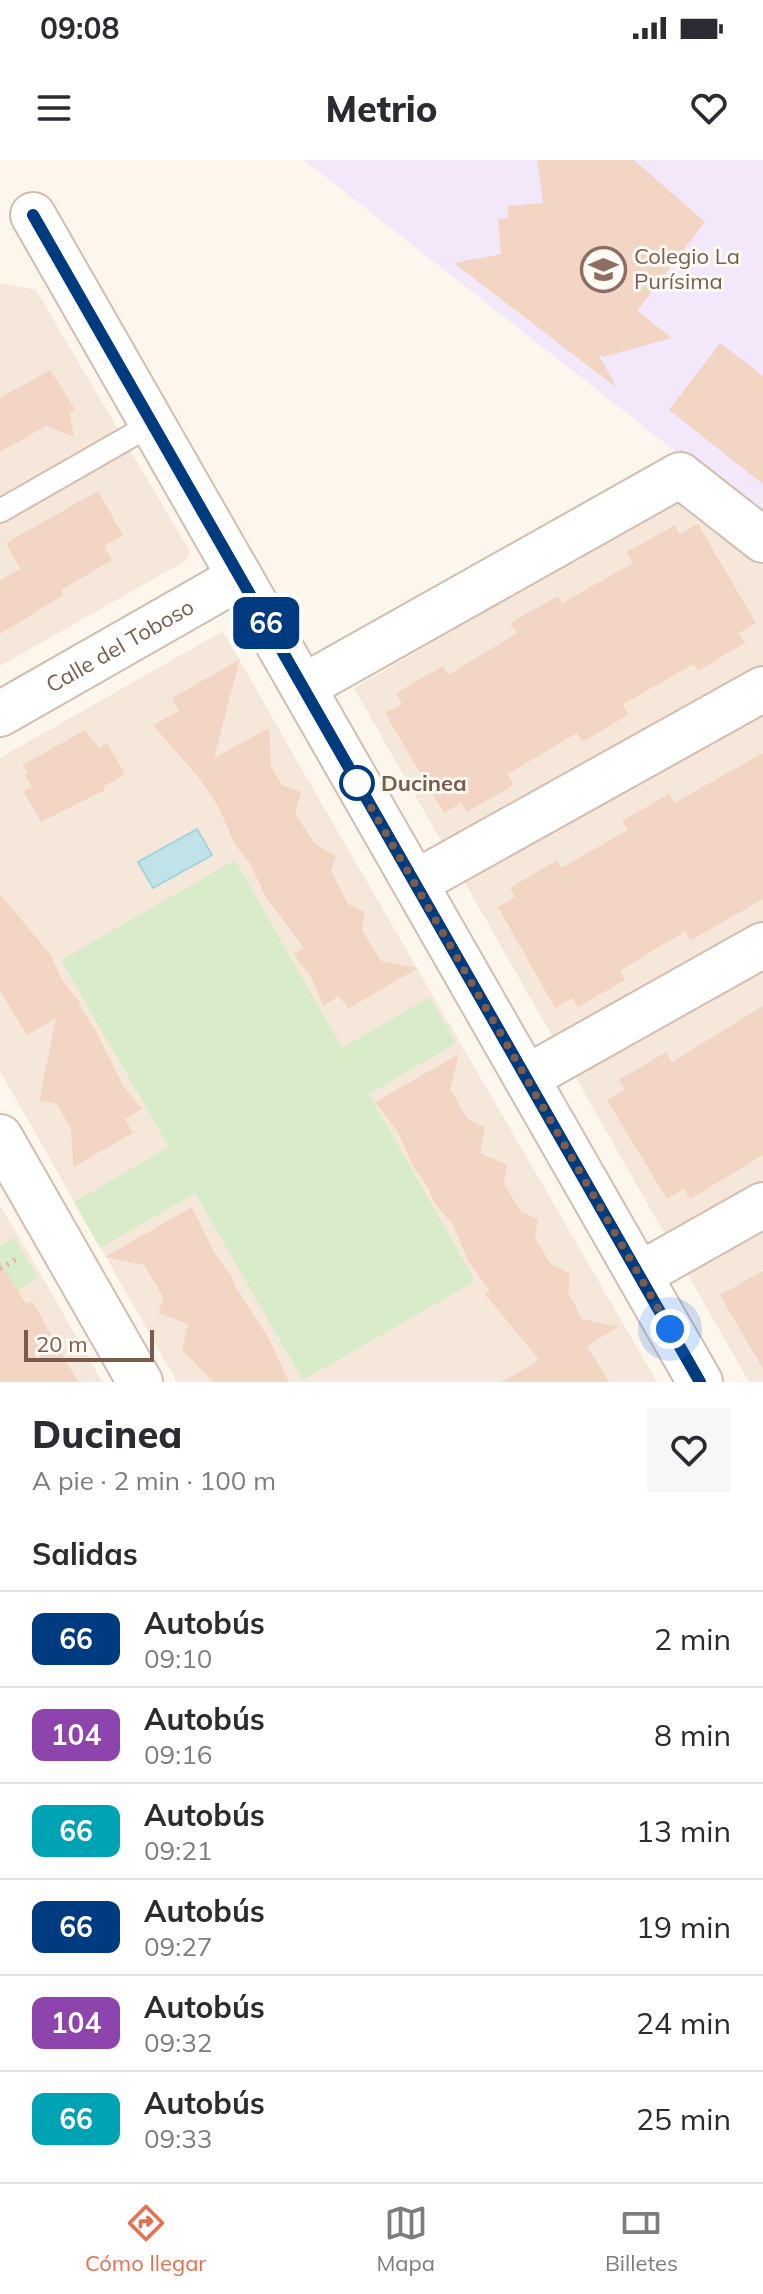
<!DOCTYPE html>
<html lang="es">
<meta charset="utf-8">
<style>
:root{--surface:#fff;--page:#f7f7f7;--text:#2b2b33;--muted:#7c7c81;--line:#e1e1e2;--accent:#e76f51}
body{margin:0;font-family:Mulish,sans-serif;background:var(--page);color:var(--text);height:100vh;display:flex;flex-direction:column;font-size:30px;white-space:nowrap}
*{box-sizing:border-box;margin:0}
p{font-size:26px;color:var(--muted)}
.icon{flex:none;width:44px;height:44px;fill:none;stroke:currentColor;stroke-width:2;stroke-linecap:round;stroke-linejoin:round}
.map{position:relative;height:1222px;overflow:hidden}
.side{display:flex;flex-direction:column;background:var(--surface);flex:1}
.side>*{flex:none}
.badge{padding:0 16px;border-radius:12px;font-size:28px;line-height:52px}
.scale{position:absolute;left:24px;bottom:20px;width:130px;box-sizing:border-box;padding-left:8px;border:4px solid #7a5c4d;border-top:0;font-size:22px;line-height:28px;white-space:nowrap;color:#7a5c4d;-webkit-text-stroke:6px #fffaf3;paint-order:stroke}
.you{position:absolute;width:40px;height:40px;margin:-20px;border:6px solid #fff;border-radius:50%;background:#1a73e8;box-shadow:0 0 0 12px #1a73e833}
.map>.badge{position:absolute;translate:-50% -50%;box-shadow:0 0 0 4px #fff}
h2{padding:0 32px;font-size:30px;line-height:72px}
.round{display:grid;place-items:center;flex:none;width:84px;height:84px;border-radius:0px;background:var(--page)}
.head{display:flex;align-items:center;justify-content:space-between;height:136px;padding:0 32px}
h1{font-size:38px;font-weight:800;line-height:60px}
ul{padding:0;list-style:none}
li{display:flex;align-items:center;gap:24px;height:96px;padding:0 32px;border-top:2px solid var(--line)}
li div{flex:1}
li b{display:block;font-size:30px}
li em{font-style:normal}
li .badge{min-width:88px;font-weight:700;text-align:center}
.status{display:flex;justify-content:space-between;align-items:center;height:56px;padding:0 40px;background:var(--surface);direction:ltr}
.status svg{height:22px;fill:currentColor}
header{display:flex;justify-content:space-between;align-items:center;height:104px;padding:0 32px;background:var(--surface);font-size:36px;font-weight:800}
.dock{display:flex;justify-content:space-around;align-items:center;height:112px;border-top:2px solid var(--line);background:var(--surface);font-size:22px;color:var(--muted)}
.dock a{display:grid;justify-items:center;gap:4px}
.dock .current{color:var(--accent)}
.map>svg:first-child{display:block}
.residential{fill:#f5e8da}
.education{fill:#f3e8fa}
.green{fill:#d8ecc9}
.water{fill:#bfe3e8;stroke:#a5d3da;stroke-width:2}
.building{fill:#f3d5c3}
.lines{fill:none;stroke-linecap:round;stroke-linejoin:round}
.lane-casing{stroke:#d1beb0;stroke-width:26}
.street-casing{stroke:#d1beb0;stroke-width:48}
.path{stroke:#d9b8a5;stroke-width:5;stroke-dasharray:2 6;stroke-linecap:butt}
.lane{stroke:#fff;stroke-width:22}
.street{stroke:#fff;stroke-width:44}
.line-casing{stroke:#fff;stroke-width:18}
.line{stroke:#003b80;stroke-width:12}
.walk{stroke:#7a5c4d;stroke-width:8;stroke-dasharray:0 14.4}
.stop-dot{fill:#fff;stroke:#003b80;stroke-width:4}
.labels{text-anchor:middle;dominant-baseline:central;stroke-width:6;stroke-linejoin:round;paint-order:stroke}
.education-label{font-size:22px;fill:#785e54;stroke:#fffaf3;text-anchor:start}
.street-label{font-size:22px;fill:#7a5c4d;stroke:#fffaf3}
.stop-label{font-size:22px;font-weight:bold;fill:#7a5c4d;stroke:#fffaf3;text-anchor:start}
</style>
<div class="status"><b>09:08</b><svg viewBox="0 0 49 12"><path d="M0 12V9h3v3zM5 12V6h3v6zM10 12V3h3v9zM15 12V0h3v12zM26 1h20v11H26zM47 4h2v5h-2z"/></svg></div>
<header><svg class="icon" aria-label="menu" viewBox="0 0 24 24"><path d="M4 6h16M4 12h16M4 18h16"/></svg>Metrio<svg class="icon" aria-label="heart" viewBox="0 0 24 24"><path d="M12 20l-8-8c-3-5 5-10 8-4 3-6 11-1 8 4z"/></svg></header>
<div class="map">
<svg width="763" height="1222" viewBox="0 0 763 1222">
<rect width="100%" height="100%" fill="#fdf6ec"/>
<path class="residential" d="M0 123 36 130 190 392 187 400 0 506Z
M684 337 763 394V1222H749L354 528Z
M223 471 294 596 657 1222H177L0 911V598Z
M0 1045 44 1120 102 1222H0L13 1077 0 1085Z"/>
<path class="education" d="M304 0H763V361L605 236Z"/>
<path class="green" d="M235 700 342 888 430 837 456 883 369 934 475 1121 303 1220 195 1033 100 1088 74 1042 169 987 61 800Z
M14 1077 38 1118 0 1140V1085Z"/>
<path class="water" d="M197 669 212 695 153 728 138 702Z"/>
<path class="building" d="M537 0H634L705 62 637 151 672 178 603 197 598 194 617 228 454 103 501 94 498 59 508 58V46L543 43Z
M720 183 763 216V324L669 250Z
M50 210 75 249 70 253 74 277 46 266 0 292V238Z
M98 331 123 375 104 386 112 400 61 430 63 435 0 474V420L20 409 6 383Z
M698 364 756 463 739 473 745 483 698 511 694 504 623 544 628 555 582 582 577 573 508 614 514 625 467 652 461 643 444 653 385 553 402 544 396 533 443 506 448 515 517 473 510 463 558 436 562 443 633 403 627 392 675 365 680 374Z
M240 499 214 598 269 568 271 606 282 625 301 632 295 654 315 684 336 696 331 711 348 744 365 752 362 770 381 801 418 808 348 849 339 836 323 846 312 819 294 794 304 788 265 736 250 703 235 685 218 646 198 617 153 565 179 551 172 538Z
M85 570 99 588 107 583 125 614 103 627 105 630 41 662 23 631 32 627 25 615 28 614 23 605Z
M763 593V739L690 781 685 771 620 811 625 820 578 847 572 838 555 848 498 747 515 737 510 728 557 700 561 708 628 670 622 661 669 634 674 643Z
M0 734 50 794 63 821 81 844 79 845 96 871 124 927 142 949 125 959 133 973 73 1007 71 968 56 943 39 941 56 858 27 875 0 831Z
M763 846V995L690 1039 684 1029 667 1039 607 940 625 930 619 920 666 892 672 902Z
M459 894 450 929 467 958 485 968 480 993 507 1005 504 1024 521 1052 538 1059 535 1078 551 1104 570 1114 568 1132 582 1159 618 1167 587 1186 609 1222H502L539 1200 485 1134 490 1131 469 1102 452 1063 435 1044 428 1027 414 1008 398 972 375 942Z
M192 1047 215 1094 231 1115 236 1128 269 1179 289 1222H213L182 1190 188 1164 159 1153 163 1137 144 1105 105 1097Z
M0 1102 26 1144 32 1141 78 1222H0Z
M763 1111V1209L720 1135Z"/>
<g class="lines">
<defs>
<path id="lane" d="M0 351 152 264"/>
<g id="street">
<path d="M33 55 700 1222"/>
<path d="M303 527 680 315 763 380"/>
<path id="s1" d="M0 554 240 417"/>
<path d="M415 723 763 529"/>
<path d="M526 918 763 785"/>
<path d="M0 977 140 1222"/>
<path d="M639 1115 763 1045"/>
</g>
</defs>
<use href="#lane" class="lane-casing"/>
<use href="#street" class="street-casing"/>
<path class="path" d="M0 1109 20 1097"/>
<use href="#lane" class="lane"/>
<use href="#street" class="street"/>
</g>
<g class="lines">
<defs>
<path id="line" d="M33 55 700 1222"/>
</defs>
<use href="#line" class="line-casing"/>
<use href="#line" class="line"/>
<path class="walk" d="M357 623 670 1169"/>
</g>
<defs>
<symbol id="school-ring" viewBox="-11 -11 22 22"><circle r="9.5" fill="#fffaf3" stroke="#8d6e63" stroke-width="1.5"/><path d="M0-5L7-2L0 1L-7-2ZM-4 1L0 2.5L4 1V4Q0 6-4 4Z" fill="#8d6e63"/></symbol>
</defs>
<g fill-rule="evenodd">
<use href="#school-ring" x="578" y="84" width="51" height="51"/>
</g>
<circle class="stop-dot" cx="357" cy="623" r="16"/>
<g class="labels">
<g class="education-label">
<text x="634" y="96">Colegio La<tspan x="634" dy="25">Purísima</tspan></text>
</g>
<g class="street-label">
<text stroke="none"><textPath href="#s1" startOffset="138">Calle del Toboso</textPath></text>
</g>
<g class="stop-label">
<text x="381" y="623">Ducinea</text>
</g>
</g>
</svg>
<div class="scale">20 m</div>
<div class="you" style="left:670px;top:1169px"></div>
<b class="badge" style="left:266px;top:463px;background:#003b80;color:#fff">66</b>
</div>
<section class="side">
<div class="head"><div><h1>Ducinea</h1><p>A pie · 2 min · 100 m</p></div><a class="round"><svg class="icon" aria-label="heart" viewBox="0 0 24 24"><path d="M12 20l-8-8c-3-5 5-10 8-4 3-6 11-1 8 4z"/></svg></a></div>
<h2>Salidas</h2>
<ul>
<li><span class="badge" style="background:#003b80;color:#fff">66</span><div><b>Autobús</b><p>09:10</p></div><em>2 min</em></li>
<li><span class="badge" style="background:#8e44ad;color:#fff">104</span><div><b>Autobús</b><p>09:16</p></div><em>8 min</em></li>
<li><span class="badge" style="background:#00a3b4;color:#fff">66</span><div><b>Autobús</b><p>09:21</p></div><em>13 min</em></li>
<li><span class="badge" style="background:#003b80;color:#fff">66</span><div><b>Autobús</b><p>09:27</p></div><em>19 min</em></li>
<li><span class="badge" style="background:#8e44ad;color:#fff">104</span><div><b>Autobús</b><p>09:32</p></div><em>24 min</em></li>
<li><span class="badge" style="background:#00a3b4;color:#fff">66</span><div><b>Autobús</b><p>09:33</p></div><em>25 min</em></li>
</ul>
</section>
<nav class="dock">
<a class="current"><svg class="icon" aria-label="directions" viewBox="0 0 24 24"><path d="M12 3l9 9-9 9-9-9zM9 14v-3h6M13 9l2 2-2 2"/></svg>Cómo llegar</a>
<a><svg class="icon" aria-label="map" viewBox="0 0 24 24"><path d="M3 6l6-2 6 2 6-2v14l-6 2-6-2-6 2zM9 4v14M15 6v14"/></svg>Mapa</a>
<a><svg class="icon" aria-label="tickets" viewBox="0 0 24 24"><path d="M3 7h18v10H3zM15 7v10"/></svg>Billetes</a>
</nav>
